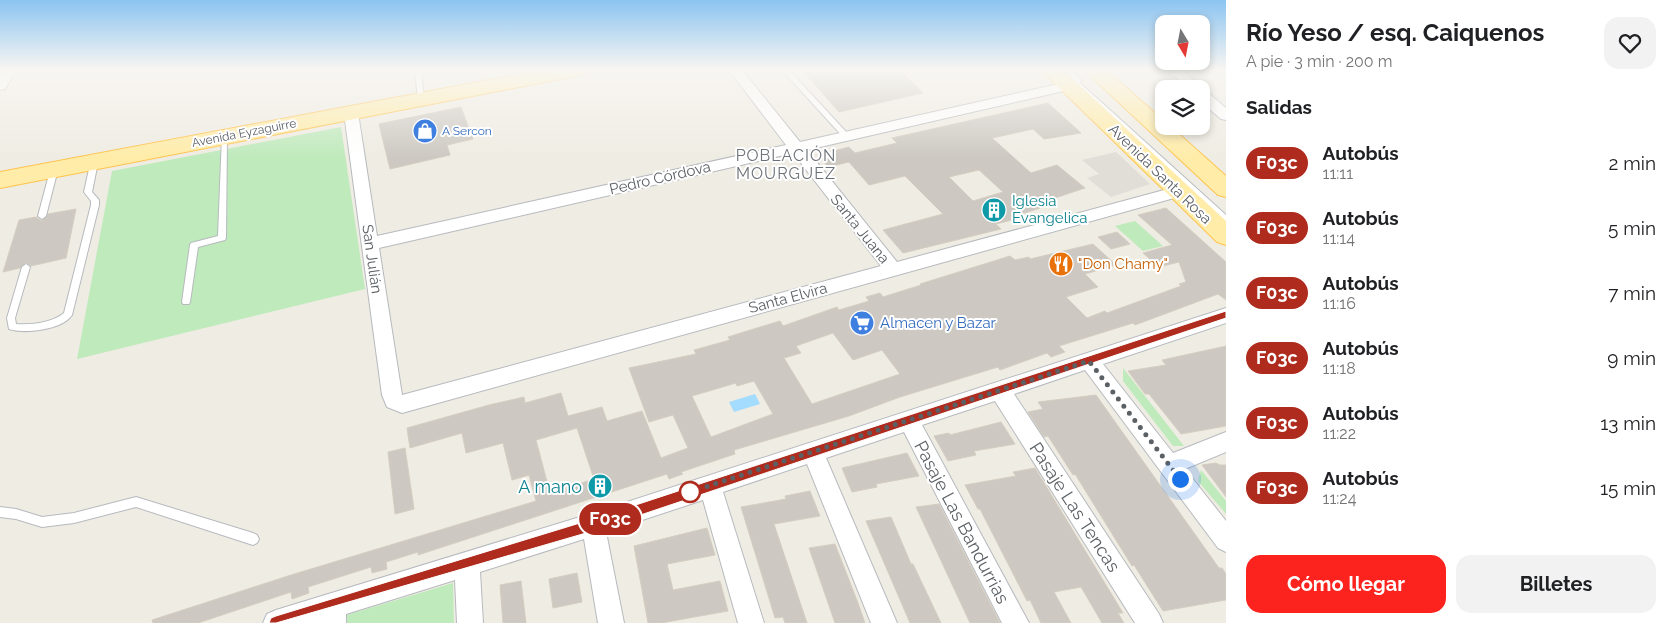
<!DOCTYPE html>
<html lang="es">
<meta charset="utf-8">
<style>
:root{--surface:#fff;--page:#f2f2f2;--text:#202124;--muted:#757577;--accent:#fc221d}
body{margin:0;font-family:Raleway,sans-serif;background:var(--page);color:var(--text);height:100vh;display:flex;flex-direction:column;font-size:19px;white-space:nowrap}
*{box-sizing:border-box;margin:0}
p{font-size:16px;color:var(--muted)}
.icon{flex:none;width:28px;height:28px;fill:none;stroke:currentColor;stroke-width:2;stroke-linecap:round;stroke-linejoin:round}
.map{position:relative;flex:1;overflow:hidden}
.sheet{display:flex;flex-direction:column;background:var(--surface);width:450px}
.sheet>*{flex:none}
.badge{padding:0 10px;border-radius:16px;font-size:18px;line-height:32px}
.needle{width:32px;rotate:170deg}
.controls{position:absolute;left:1155px;top:15px;display:grid;gap:10px}
.controls a{display:grid;place-items:center;width:55px;height:55px;border-radius:10px;background:var(--surface);box-shadow:0 2px 8px #0003;font-size:25px}
.you{position:absolute;width:25px;height:25px;margin:-12px;border:4px solid #fff;border-radius:50%;background:#1a73e8;box-shadow:0 0 0 8px #1a73e833}
.map>.badge{position:absolute;translate:-50% -50%;box-shadow:0 0 0 2px #fff}
h2{padding:0 20px;font-size:19px;line-height:45px}
.round{display:grid;place-items:center;flex:none;width:52px;height:52px;border-radius:15px;background:var(--page)}
.head{display:flex;align-items:center;justify-content:space-between;height:85px;padding:0 20px}
h1{font-size:24px;font-weight:700;line-height:38px}
.button{display:flex;gap:10px;margin-top:auto;padding:10px 20px}
.button a{flex:1;height:58px;border-radius:15px;background:var(--accent);color:#fff;font-size:20px;font-weight:700;line-height:58px;text-align:center}
.button a+a{background:var(--page);color:var(--text)}
ul{padding:0;list-style:none}
li{display:flex;align-items:center;gap:15px;height:65px;padding:0 20px}
li div{flex:1}
li b{display:block;font-size:19px}
li em{font-style:normal}
li .badge{min-width:55px;font-weight:700;text-align:center}
main{display:flex;flex:1;min-height:0}
.map>svg:first-child{display:block}
.industrial{fill:#e0ded7}
.green{fill:#bfeabc}
.water{fill:#a3dcff}
.building{fill:#cdc8c2;stroke:#d5cdc0;fill-rule:evenodd}
.lines{fill:none;stroke-linecap:round;stroke-linejoin:round}
.lane-casing{stroke:#b6babe;stroke-width:2}
.street-casing{stroke:#b6babe;stroke-width:2}
.primary-casing{stroke:#ffc34c;stroke-width:2}
.lane{fill:#fff;fill-rule:evenodd}
.street{fill:#fff;fill-rule:evenodd}
.primary{fill:#ffeca8;fill-rule:evenodd}
.line{fill:#af2b1e;stroke:#fff}
.walk{stroke:#5b6065;stroke-width:5;stroke-dasharray:0 9}
.stop-dot{fill:#fff;stroke:#af2b1e;stroke-width:2.5}
.labels{text-anchor:middle;dominant-baseline:central;stroke-width:4;stroke-linejoin:round;paint-order:stroke}
.far-shop-label{font-size:12px;fill:#366cbe;stroke:#fff;text-anchor:start}
.far-street-label{font-size:12px;fill:#5b6065;stroke:#fff}
.street-label{font-size:15px;fill:#5b6065;stroke:#fff}
.culture-label{font-size:15px;fill:#0d838f;stroke:#fff;text-anchor:start}
.food-label{font-size:15px;fill:#c56008;stroke:#fff;text-anchor:start}
.shop-label{font-size:15px;fill:#366cbe;stroke:#fff;text-anchor:start}
.neighbourhood-label{font-size:16px;letter-spacing:1px;fill:#6c7277;stroke:#fff}
.near-culture-label{font-size:18px;fill:#0d838f;stroke:#fff;text-anchor:end}
.near-street-label{font-size:18px;fill:#5b6065;stroke:#fff}
</style>
<main>
<div class="map">
<svg width="1226" height="623" viewBox="0 0 1226 623">
<rect width="100%" height="100%" fill="#efece3"/>
<path class="industrial" d="M1116 152 1150 184 1111 197 1087 178 1099 174 1082 160Z"/>
<path class="green" d="M341 127 365 289 77 359 112 171Z
M1135 221 1163 246 1143 251 1115 226Z
M1123 368 1184 446H1173L1123 381Z
M1201 470 1226 501V514L1198 481Z
M453 583 454 623H320Z"/>
<path class="water" d="M755 394 760 404 734 412 729 402Z"/>
<path class="building" d="M802 70H900L923 93 839 112Z
M1048 103 1081 133 1044 139 1033 129 992 138 1031 173 1057 165 1085 188 1052 199 1056 201 1038 207 1040 208 1010 218 1012 220 996 224 1001 229 903 253 883 230 943 214 905 176 869 185 849 162 828 167 818 155 849 147 855 153 897 143 892 138ZM979 170 1003 192 973 201 949 177Z
M461 107 473 139 447 145 450 155 390 169 379 124Z
M1166 208 1226 262V300L1218 294 1135 325 1133 323 1059 346 1065 352 1051 357 1047 353 1000 370 998 367 900 397 849 416 734 450 735 454 681 472 683 474 669 479 667 474 418 555V552L386 562 387 569 372 573 371 567 308 587 309 593 292 599 291 592 198 623H153L152 620 291 575 536 501 529 475 512 480 503 443 466 453 462 433 410 448 407 428 489 405 524 397 525 403 561 393 568 416 602 407 607 421 642 411 661 458 688 448 673 415 649 422 629 368 696 354 694 350 730 340 728 337 747 331 780 321 783 326 837 307 839 310 869 301 866 297 880 293 883 297 921 285 920 284 1010 256 1015 260 1029 257 1030 259 1093 244 1116 265 1085 274 1098 287 1066 297 1087 318 1105 311 1107 313 1181 286 1179 284 1186 282 1179 262 1159 267 1143 253 1172 245 1138 215ZM833 333 853 360 882 350 900 374 812 404 784 358 801 353 796 346ZM754 381 773 414 711 437 692 396 736 383 737 386ZM577 428 594 479 550 493 536 440Z
M76 209 66 258 31 266 26 262 20 268 3 272 19 220 36 217 42 221 48 214Z
M1117 232 1130 244 1111 249 1098 237Z
M1226 346V426L1181 434 1149 394H1145L1128 371 1166 365 1162 360Z
M1096 395 1219 568H1222L1226 574V600L1163 611 1134 565 1132 566 1075 474 1073 475 1048 436 1044 437 1028 412 1043 409 1038 402Z
M1001 422 1015 444 974 451 976 455 948 461 934 436 949 433 950 435Z
M405 448 414 509 395 514 388 452Z
M907 453 919 476 876 484 877 487 852 492 842 468Z
M1216 463 1220 465H1226V497L1202 465Z
M1035 468 1123 613H1118L1124 623H1102L1081 587 1054 592 1071 623H1041L1030 600 1027 601 980 509H978L965 485 1016 476 1013 472Z
M810 491 820 516 774 524 807 623H785L783 617 775 618 741 507 786 499 785 496Z
M939 504 1000 623H970L916 507Z
M891 517 911 564H913L941 623H910L866 521Z
M707 528 715 555 667 564 673 590 720 581 728 611 661 623H648L634 546Z
M835 544 858 603 865 623H835L809 548Z
M577 573 582 602 553 608 549 579Z
M521 581 526 623H503L500 585Z"/>
<g class="lines">
<defs>
<path id="lane" d="M415 70H421L424 100 421 102 418 100Z
M782 70H789L848 134V138H844Z
M1065 70H1072L1082 80 1079 82 1226 215V222L1223 221 1070 80V78L1072 77Z
M222 135H226L227 137 226 238 225 240 198 247 190 302 189 304H183L182 302 190 245 191 243 218 236Z
M91 160H94L98 162 92 192 99 200V205L72 315C62 330 25 334 9 329L7 318 22 267 26 264 30 267 15 318 16 324C31 325 52 323 64 313L91 205V201L84 192Z
M51 167H57L58 169 46 216 42 219 38 216Z
M136 497 253 533 257 535 259 539 257 543 253 545 136 507 74 523 42 527 16 519 0 517V507L16 509 42 517 74 513Z"/>
<path id="street" d="M3 70H16L5 89 0 90V75Z
M729 70H742L800 142 1067 82 1072 83 1074 86 1072 89 807 150 897 262 1179 186 1185 187 1187 191 1185 195 402 413 387 407 382 395 344 113 346 110H356L358 113 377 236 786 145ZM793 153 881 266 402 395 379 248Z
M1168 70H1182L1200 86 1202 89 1201 90 1206 91 1226 108V120L1221 119 1201 102V89H1187Z
M1226 308V323L1103 364 1173 453 1226 432V452L1185 469 1226 521V552L1218 548 1085 370 1014 394 1159 614 1163 623H1135L995 401 922 425 1029 623H1002L904 432 826 458 897 623H871L807 464 723 492 764 623H738L703 500 606 532 624 623H598L584 539 480 572 483 623H457L455 580 346 614V623H263L267 614 276 610 593 513Z"/>
<path id="primary" d="M542 70H586L583 74 576 76 0 188V172Z
M1041 70H1063L1226 221V245L1217 242Z
M1084 70H1106L1164 121V126H1170L1226 176V197L1218 195Z"/>
</defs>
<use href="#lane" class="lane-casing"/>
<use href="#street" class="street-casing"/>
<use href="#primary" class="primary-casing"/>
<use href="#lane" class="lane"/>
<use href="#street" class="street"/>
<use href="#primary" class="primary"/>
</g>
<linearGradient id="sky" x2="0" y2="1"><stop stop-color="#8cc4f1"/><stop offset="0.44" stop-color="#f8f6f2"/><stop offset="1" stop-color="#f8f6f2" stop-opacity="0"/></linearGradient>
<rect width="1226" height="158" fill="url(#sky)"/>
<path class="line" d="M1226 311V318L593 531 276 623H269L271 618 276 616 593 519Z"/>
<g class="lines">
<path class="walk" d="M690 492 1089 361 1180 479"/>
</g>
<defs>
<symbol id="shop-disc" viewBox="-11 -11 22 22"><circle r="9.5" fill="#3f7fe0" stroke="#fff"/><path d="M-5-2.5h2.3a2.7 3.5 0 0 1 5.4 0H5L5.5 6h-11ZM-1.5-2.5h3a1.5 2.3 0 0 0-3 0Z" fill="#fff"/></symbol>
<symbol id="building-disc" viewBox="-11 -11 22 22"><circle r="9.5" fill="#0f9aa8" stroke="#fff"/><path d="M-4-6H4V6H1V3H-1V6H-4ZM-2.5-4.3h1.7v1.8h-1.7ZM.8-4.3h1.7v1.8H.8ZM-2.5-1h1.7V.8h-1.7ZM.8-1h1.7V.8H.8Z" fill="#fff"/></symbol>
<symbol id="restaurant-disc" viewBox="-11 -11 22 22"><circle r="9.5" fill="#e8710a" stroke="#fff"/><path d="M-5-6h1v4h1v-4h1v4h1v-4h1v5L-1.5 .5V6h-2V.5L-5-1ZM5-6V6H3V1.5H1.5Q1.5-4 5-6Z" fill="#fff"/></symbol>
<symbol id="supermarket-disc" viewBox="-11 -11 22 22"><circle r="9.5" fill="#3f7fe0" stroke="#fff"/><path d="M-6-5.5h2.5l.6 2H6L4.5 2H-2.5L-4.4-4H-6ZM-1.5 3.2a1.3 1.3 0 1 0 .1 0ZM3 3.2a1.3 1.3 0 1 0 .1 0Z" fill="#fff"/></symbol>
</defs>
<g fill-rule="evenodd">
<use href="#shop-disc" x="411" y="117" width="28" height="28"/>
<use href="#building-disc" x="980" y="196" width="28" height="28"/>
<use href="#restaurant-disc" x="1047" y="250" width="28" height="28"/>
<use href="#supermarket-disc" x="848" y="309" width="28" height="28"/>
<use href="#building-disc" x="586" y="472" width="28" height="28"/>
</g>
<circle class="stop-dot" cx="690" cy="492" r="10"/>
<g class="labels">
<g class="far-shop-label">
<text x="442" y="131">A Sercon</text>
</g>
<g class="far-street-label">
<text transform="translate(244 133) rotate(-11)">Avenida Eyzaguirre</text>
</g>
<g class="street-label">
<text transform="translate(1160 174) rotate(44)">Avenida Santa Rosa</text>
<text transform="translate(660 178) rotate(-13)">Pedro Córdova</text>
<text transform="translate(860 229) rotate(51)">Santa Juana</text>
<text transform="translate(372 259) rotate(82)">San Julián</text>
<text transform="translate(788 298) rotate(-15)">Santa Elvira</text>
</g>
<g class="culture-label">
<text x="1012" y="201">Iglesia<tspan x="1012" dy="17">Evangelica</tspan></text>
</g>
<g class="food-label">
<text x="1078" y="264">"Don Chamy"</text>
</g>
<g class="shop-label">
<text x="880" y="323">Almacen y Bazar</text>
</g>
<g class="neighbourhood-label">
<text x="786" y="155">POBLACIÓN<tspan x="786" dy="18">MOURGUEZ</tspan></text>
</g>
<g class="near-culture-label">
<text x="582" y="486">A mano</text>
</g>
<g class="near-street-label">
<text transform="translate(1075 507) rotate(57)">Pasaje Las Tencas</text>
<text transform="translate(962 522) rotate(62)">Pasaje Las Bandurrias</text>
</g>
</g>
</svg>
<div class="controls">
<a><svg class="needle" viewBox="-14 -14 28 28"><path d="M0-13l5 13h-10z" fill="#e53935"/><path d="M0 13l5-13h-10z" fill="#757577"/></svg></a>
<a><svg class="icon" aria-label="layers" viewBox="0 0 24 24"><path d="M12 4l9 5-9 5-9-5zM3 14l9 5 9-5"/></svg></a>
</div>
<div class="you" style="left:1180px;top:479px"></div>
<b class="badge" style="left:610px;top:519px;background:#af2b1e;color:#fff">F03c</b>
</div>
<section class="sheet">
<div class="head"><div><h1>Río Yeso / esq. Caiquenos</h1><p>A pie · 3 min · 200 m</p></div><a class="round"><svg class="icon" aria-label="heart" viewBox="0 0 24 24"><path d="M12 20l-8-8c-3-5 5-10 8-4 3-6 11-1 8 4z"/></svg></a></div>
<h2>Salidas</h2>
<ul>
<li><span class="badge" style="background:#af2b1e;color:#fff">F03c</span><div><b>Autobús</b><p>11:11</p></div><em>2 min</em></li>
<li><span class="badge" style="background:#af2b1e;color:#fff">F03c</span><div><b>Autobús</b><p>11:14</p></div><em>5 min</em></li>
<li><span class="badge" style="background:#af2b1e;color:#fff">F03c</span><div><b>Autobús</b><p>11:16</p></div><em>7 min</em></li>
<li><span class="badge" style="background:#af2b1e;color:#fff">F03c</span><div><b>Autobús</b><p>11:18</p></div><em>9 min</em></li>
<li><span class="badge" style="background:#af2b1e;color:#fff">F03c</span><div><b>Autobús</b><p>11:22</p></div><em>13 min</em></li>
<li><span class="badge" style="background:#af2b1e;color:#fff">F03c</span><div><b>Autobús</b><p>11:24</p></div><em>15 min</em></li>
</ul>
<div class="button"><a>Cómo llegar</a><a>Billetes</a></div>
</section>
</main>
